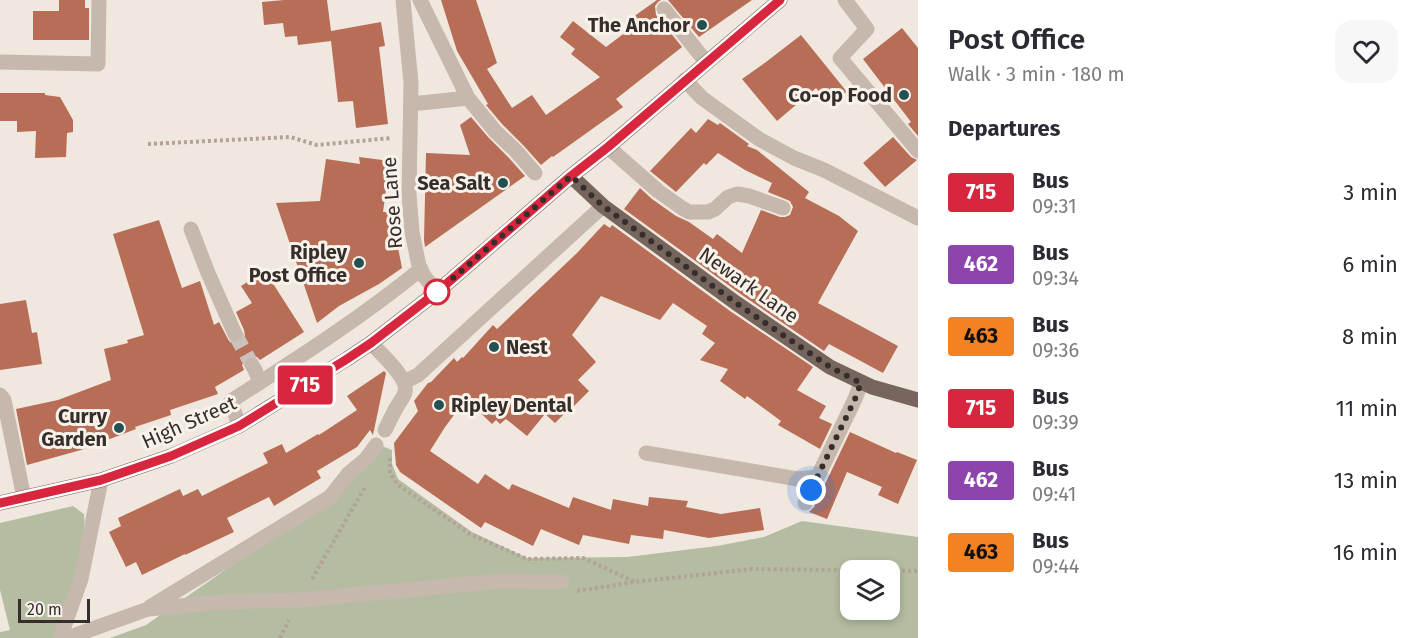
<!DOCTYPE html>
<meta charset="utf-8">
<style>
:root{--surface:#fff;--page:#f7f7f7;--text:#2b2b33;--muted:#7c7c81}
body{margin:0;font-family:"Fira Sans",sans-serif;background:var(--page);color:var(--text);height:100vh;display:flex;flex-direction:column;font-size:22px;white-space:nowrap}
*{box-sizing:border-box;margin:0}
p{font-size:20px;color:var(--muted)}
.icon{flex:none;width:33px;height:33px;fill:none;stroke:currentColor;stroke-width:2;stroke-linecap:round;stroke-linejoin:round}
.map{position:relative;flex:1;overflow:hidden}
.drawer{display:flex;flex-direction:column;background:var(--surface);width:510px}
.drawer>*{flex:none}
.badge{padding:0 12px;border-radius:4px;font-size:21px;line-height:39px}
.buttons{position:absolute;left:840px;top:560px;display:grid;gap:12px}
.buttons a{display:grid;place-items:center;width:60px;height:60px;border-radius:12px;background:var(--surface);box-shadow:0 3px 9px #0003;font-size:30px}
.scale{position:absolute;left:18px;bottom:15px;width:72px;box-sizing:border-box;padding-left:6px;border:3px solid #362e2a;border-top:0;font-size:16px;line-height:21px;white-space:nowrap;color:#362e2a;-webkit-text-stroke:4px #f8f2eb;paint-order:stroke}
.you{position:absolute;width:30px;height:30px;margin:-15px;border:4px solid #fff;border-radius:50%;background:#1a73e8;box-shadow:0 0 0 9px #1a73e833}
.map>.badge{position:absolute;translate:-50% -50%;box-shadow:0 0 0 3px #fff}
h2{padding:0 30px;font-size:22px;line-height:54px}
.round{display:grid;place-items:center;flex:none;width:63px;height:63px;border-radius:18px;background:var(--page)}
.summary{display:flex;align-items:center;justify-content:space-between;height:102px;padding:0 30px}
h1{font-size:28px;font-weight:600;line-height:45px}
ul{padding:0;list-style:none}
li{display:flex;align-items:center;gap:18px;height:72px;padding:0 30px}
li div{flex:1}
li b{display:block;font-size:22px}
li em{font-style:normal}
li .badge{min-width:66px;font-weight:700;text-align:center}
main{display:flex;flex:1;min-height:0}
.map>svg:first-child{display:block}
.green{fill:#b4bda1;fill-rule:evenodd}
.building{fill:#b76d56}
.lines{fill:none;stroke-linecap:round;stroke-linejoin:round}
.minor-tunnel{stroke:#cbc3bb;stroke-width:15;stroke-dasharray:15 8;stroke-linecap:butt}
.path{stroke:#b2a297;stroke-width:4;stroke-dasharray:3 3;stroke-linecap:butt}
.minor{stroke:#c7b8ad;stroke-width:15}
.major{stroke:#76655d;stroke-width:15}
.line-casing{stroke:#fff;stroke-width:14}
.line{stroke:#d7263d;stroke-width:9}
.walk{stroke:#362e2a;stroke-width:6;stroke-dasharray:0 10.8}
.poi-dot{fill:#255052;stroke:#f8f2eb;stroke-width:2}
.stop-dot{fill:#fff;stroke:#d7263d;stroke-width:3}
.labels{text-anchor:middle;dominant-baseline:central;stroke-width:6;stroke-linejoin:round;paint-order:stroke}
.poi-label{font-size:20px;font-weight:bold;fill:#362e2a;stroke:#f8f2eb;text-anchor:end}
.street-label{font-size:20px;fill:#362e2a;stroke:#f8f2eb}
</style>
<main>
<div class="map">
<svg width="918" height="638" viewBox="0 0 918 638">
<rect width="100%" height="100%" fill="#f0e8df"/>
<path class="green" d="M382 446 392 450V464L398 479 472 532 527 558 627 557 717 546 764 537 802 521 918 537V638H110L146 625 350 483ZM850 570H890V609H850Z
M73 506 84 514C88 556 68 599 54 638H0V632L10 630 0 590V523Z"/>
<path class="building" d="M59 0H85V8H89V40H33V11H59Z
M284 0H327L331 31 381 22 385 46 379 47 388 124 356 128 353 101 338 102 331 41 298 45 297 36 285 37 283 23 264 25 262 2Z
M441 0H476L497 63 487 69 512 108 532 95 546 115 600 77 571 54 575 49 560 37 573 21 606 47 638 23 633 17 657 0H661L658 2 655 6 656 15 682 47 616 99 623 107 553 157 552 156 541 165 523 145 502 124 486 105 488 104 457 51Z
M668 0H752L699 37Z
M902 28 918 48V136L908 124 911 122 863 59Z
M801 35 847 92 830 105 816 88 777 121 742 79 766 62Z
M0 93H45V95L60 97 73 120V132L67 133 66 157 35 158 36 131 17 132V121H0Z
M471 117 488 137 509 158 525 176 425 247 424 240 426 153 470 155 460 125Z
M708 119 718 125 720 123 749 144 747 146 757 150 809 192 805 198 839 216 858 231 818 303 898 346 883 373 829 344 824 351 742 295 624 209 640 188 652 199 676 216 689 222 713 239 717 234 742 253 761 210 780 217H785L790 215 793 207 790 201 768 192 772 183 745 170 718 153 706 165 704 163 676 192 650 171 691 128 696 133Z
M893 137 911 157 917 160 885 187 863 163Z
M359 157 390 161 383 212H391L402 268 379 284 339 306 317 323 276 203 320 201 326 159 360 164Z
M159 220 182 288 200 281 214 325 219 322 229 341 233 344 238 343 242 340 245 336 244 330 236 312 252 303 241 286 265 271 304 332 260 360 257 357 252 355 247 357 242 365 244 370 215 387 218 394 170 410 171 415 135 427 136 429 81 450 27 465 16 409 58 400 111 380 104 349 128 343 127 340 144 335 113 234Z
M604 224 610 228 612 225 730 311 813 367 797 390 826 406 819 418 832 424 820 449 778 425 781 421 747 396 745 399 720 381 728 369 700 360 715 343 702 334 707 326 673 303 660 320 601 296 572 335 596 362 578 380 589 391 569 411 568 410 555 423 545 414 527 436 506 419 500 424 496 420 492 424 466 399 445 427 430 451 478 484 485 474 509 490 512 484 569 508 573 497 611 510 613 499 648 506 649 497 688 501 686 507 721 514 760 508 764 530 709 538 664 530 663 539 631 535 629 544 583 535 579 545 541 529 533 546 485 522 481 528 400 472 396 465 394 443 418 411 414 401 428 383 431 382 454 358 457 362 462 357 463 358 493 325 497 329 577 253Z
M26 300 32 333 37 332 42 364 0 370V304Z
M384 371 386 373 373 435 370 430 357 447 317 471 321 478 274 506 269 497 227 518 234 532 185 555V554L142 575 136 562 126 567 109 532 121 526 118 518 180 489 183 496 198 489 202 496 268 463 263 453 282 444 286 453 318 434 319 435 357 410 347 396Z
M850 432 896 453 897 452 917 460 898 504 878 495 882 487 847 472 827 519 809 512 814 507Z"/>
<g class="lines">
<path class="minor-tunnel" d="M235 334 252 365"/>
<path class="path" d="M148 144 290 137 317 145 391 138
M390 458V473L398 485 470 534 527 559 583 558 635 582
M890 570 918 571
M312 579 365 487
M577 591 635 582 752 569 850 570
M280 638 289 620"/>
<path class="minor" d="M403 0 411 83 409 194 412 232 419 266 424 276 437 292
M420 0 468 98 495 131 516 151 535 173
M845 0 867 29 840 58 918 151
M664 9 706 62
M0 62 98 64 99 0
M685 80 702 98 759 139 794 158 824 170 918 218
M411 104 468 98
M608 147 658 191 682 208 689 212H708L715 209 728 197 737 194 749 196 783 208
M191 229 208 273 235 334
M371 343C380 353 409 378 405 392 404 397 400 401 398 405 393 413 389 422 385 430
M252 365 255 370 260 382
M404 382 418 375 603 206
M0 395 4 400 24 498
M239 426 231 401C295 360 361 318 421 269
M646 453 798 479 817 477
M805 503 855 399 861 383
M150 607 330 497 348 474 366 459 376 445
M60 638 81 579 101 480
M67 638 148 609 223 602 300 600 501 581 562 582"/>
<path class="major" d="M571 176 603 206 736 303 830 367 872 387 918 400
M0 503 101 480 171 456 239 426 347 359 371 343 437 292 571 176 608 147 780 0"/>
</g>
<g class="lines">
<defs>
<path id="line" d="M0 503 101 480 171 456 239 426 347 359 371 343 437 292 571 176 608 147 780 0"/>
</defs>
<use href="#line" class="line-casing"/>
<use href="#line" class="line"/>
<path class="walk" d="M437 292 571 176 603 206 736 303 830 367 861 383 855 399 811 490"/>
</g>
<g class="poi-dot">
<circle cx="702" cy="25" r="6"/>
<circle cx="904" cy="95" r="6"/>
<circle cx="503" cy="183" r="6"/>
<circle cx="359" cy="263" r="6"/>
<circle cx="494" cy="347" r="6"/>
<circle cx="439" cy="405" r="6"/>
<circle cx="119" cy="428" r="6"/>
</g>
<circle class="stop-dot" cx="437" cy="292" r="12"/>
<g class="labels">
<g class="poi-label">
<text x="690" y="25">The Anchor</text>
<text x="892" y="95">Co-op Food</text>
<text x="491" y="183">Sea Salt</text>
<text x="347" y="252">Ripley<tspan x="347" dy="23">Post Office</tspan></text>
<text x="506" y="347" text-anchor="start">Nest</text>
<text x="451" y="405" text-anchor="start">Ripley Dental</text>
<text x="107" y="416">Curry<tspan x="107" dy="23">Garden</tspan></text>
</g>
<g class="street-label">
<text transform="translate(392 203) rotate(-94)">Rose Lane</text>
<text transform="translate(749 285) rotate(35)">Newark Lane</text>
<text transform="translate(189 422) rotate(-24)">High Street</text>
</g>
</g>
</svg>
<div class="buttons">
<a><svg class="icon" aria-label="layers" viewBox="0 0 24 24"><path d="M12 4l9 5-9 5-9-5zM3 14l9 5 9-5"/></svg></a>
</div>
<div class="scale">20 m</div>
<div class="you" style="left:811px;top:490px"></div>
<b class="badge" style="left:305px;top:385px;background:#d7263d;color:#fff">715</b>
</div>
<section class="drawer">
<div class="summary"><div><h1>Post Office</h1><p>Walk · 3 min · 180 m</p></div><a class="round"><svg class="icon" aria-label="heart" viewBox="0 0 24 24"><path d="M12 20l-8-8c-3-5 5-10 8-4 3-6 11-1 8 4z"/></svg></a></div>
<h2>Departures</h2>
<ul>
<li><span class="badge" style="background:#d7263d;color:#fff">715</span><div><b>Bus</b><p>09:31</p></div><em>3 min</em></li>
<li><span class="badge" style="background:#8e44ad;color:#fff">462</span><div><b>Bus</b><p>09:34</p></div><em>6 min</em></li>
<li><span class="badge" style="background:#f58220;color:#111">463</span><div><b>Bus</b><p>09:36</p></div><em>8 min</em></li>
<li><span class="badge" style="background:#d7263d;color:#fff">715</span><div><b>Bus</b><p>09:39</p></div><em>11 min</em></li>
<li><span class="badge" style="background:#8e44ad;color:#fff">462</span><div><b>Bus</b><p>09:41</p></div><em>13 min</em></li>
<li><span class="badge" style="background:#f58220;color:#111">463</span><div><b>Bus</b><p>09:44</p></div><em>16 min</em></li>
</ul>
</section>
</main>
